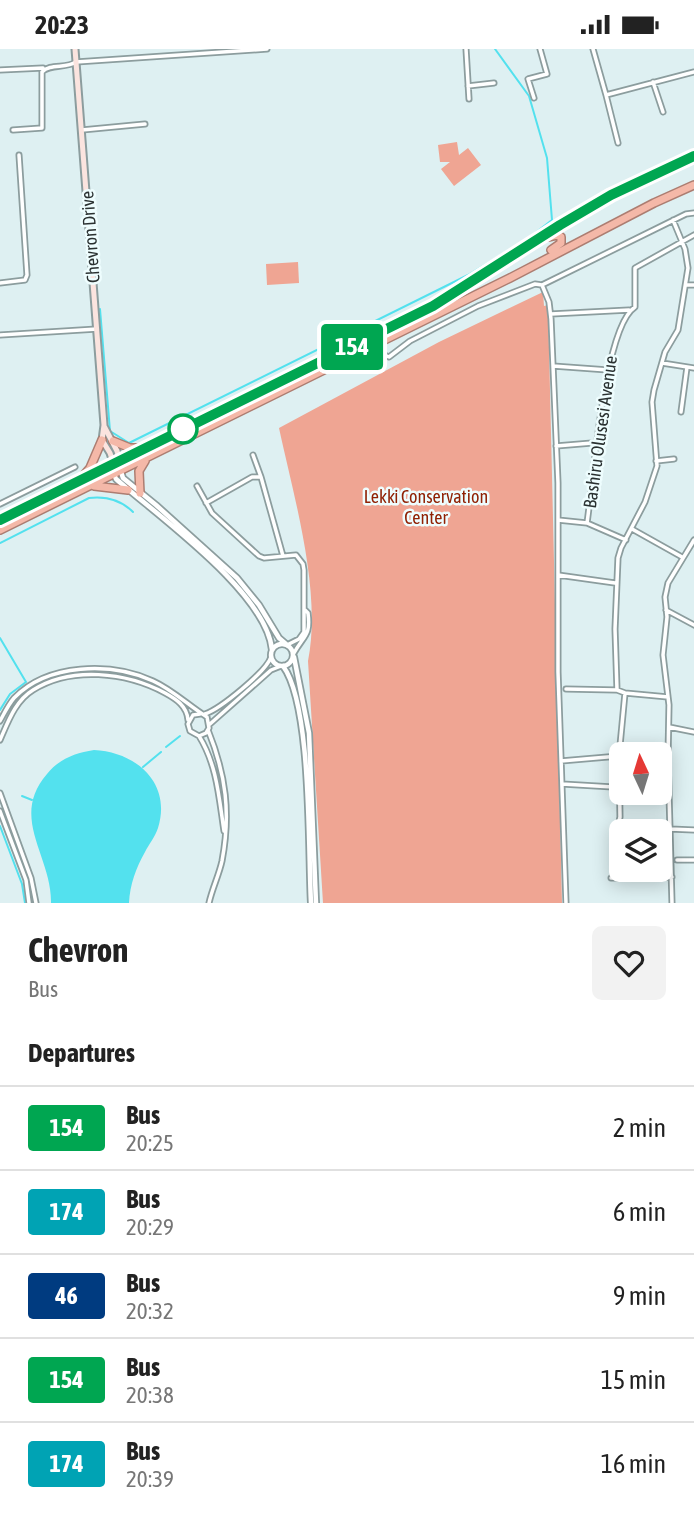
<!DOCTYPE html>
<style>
:root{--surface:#fff;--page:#f2f2f2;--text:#222;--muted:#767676;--line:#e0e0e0}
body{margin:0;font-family:"Asap Condensed",sans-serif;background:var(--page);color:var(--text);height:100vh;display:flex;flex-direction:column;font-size:26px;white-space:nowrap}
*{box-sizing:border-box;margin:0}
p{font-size:23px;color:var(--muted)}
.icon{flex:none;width:38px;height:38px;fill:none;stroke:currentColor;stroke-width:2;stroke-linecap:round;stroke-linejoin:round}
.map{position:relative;height:854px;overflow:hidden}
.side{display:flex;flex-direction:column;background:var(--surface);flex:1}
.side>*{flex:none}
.badge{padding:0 14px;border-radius:5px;font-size:24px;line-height:46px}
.needle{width:46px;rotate:356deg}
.buttons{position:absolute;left:609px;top:693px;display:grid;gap:14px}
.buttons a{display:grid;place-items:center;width:63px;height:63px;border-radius:10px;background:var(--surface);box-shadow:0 4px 18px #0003;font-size:35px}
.map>.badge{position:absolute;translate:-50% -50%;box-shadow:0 0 0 4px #fff}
h2{padding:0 28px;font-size:26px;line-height:63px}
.round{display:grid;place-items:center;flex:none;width:74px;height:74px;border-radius:10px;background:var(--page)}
.overview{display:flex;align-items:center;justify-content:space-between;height:119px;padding:0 28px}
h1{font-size:33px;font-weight:700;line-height:52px}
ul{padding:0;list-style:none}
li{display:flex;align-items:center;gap:21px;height:84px;padding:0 28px;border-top:2px solid var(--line)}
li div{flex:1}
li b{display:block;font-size:26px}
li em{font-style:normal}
li .badge{min-width:77px;font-weight:700;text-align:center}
.status{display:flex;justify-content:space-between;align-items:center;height:49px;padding:0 35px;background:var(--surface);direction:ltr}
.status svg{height:19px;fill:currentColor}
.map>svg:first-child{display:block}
.green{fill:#efa593}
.water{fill:#53e1ee}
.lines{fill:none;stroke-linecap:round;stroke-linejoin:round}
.stream{stroke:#53e1ee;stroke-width:2}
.minor-casing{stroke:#8c9d9e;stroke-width:7}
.tertiary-casing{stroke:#8c9d9e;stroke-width:8}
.secondary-casing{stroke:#8c9d9e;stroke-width:9}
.trunk-casing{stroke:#ac7d71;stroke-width:10}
.minor{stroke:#fff;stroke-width:3.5}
.tertiary{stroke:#fff;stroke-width:4.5}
.secondary{stroke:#fbe4df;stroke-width:5}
.trunk{stroke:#f4b8a8;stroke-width:7}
.line-casing{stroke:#fff;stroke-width:16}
.line{stroke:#00a651;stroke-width:10}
.stop-dot{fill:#fff;stroke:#00a651;stroke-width:3.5}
.labels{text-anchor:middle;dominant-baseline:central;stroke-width:5;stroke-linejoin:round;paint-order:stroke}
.street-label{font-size:18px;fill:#2a3131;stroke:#eefdfe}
.park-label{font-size:18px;fill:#902104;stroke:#eefdfe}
</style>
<div class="status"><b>20:23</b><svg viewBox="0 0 49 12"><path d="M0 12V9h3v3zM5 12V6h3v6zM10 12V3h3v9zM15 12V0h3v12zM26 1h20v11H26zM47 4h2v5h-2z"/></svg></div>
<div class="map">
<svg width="694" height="854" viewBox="0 0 694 854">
<rect width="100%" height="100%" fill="#def0f2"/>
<path class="green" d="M457 93 459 106 468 99 481 116 454 137 441 120 450 113H440L438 96Z
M298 213 299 234 267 236 266 215Z
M543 243 544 257 548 256 562 854H323L308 612C322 542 294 449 279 379L439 293Z"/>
<path class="water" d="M94 701C136 703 172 734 158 779 155 788 149 795 145 803 136 819 130 835 129 854H51C52 807 9 769 47 725 59 710 75 704 94 701Z"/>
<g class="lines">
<path class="stream" d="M495 0 529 47 547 109 552 171 526 191
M100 260 110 382 129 394 468 226 514 198
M0 494 89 449C106 447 121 451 133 463
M0 589 26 633 10 645 0 661
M166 698 180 687
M143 718 161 703
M22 747 32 751
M0 777 22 835 25 854"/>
<defs>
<path id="minor" d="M466 0 469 50
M593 0 606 46 694 23
M0 21 43 19
M653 33 663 63
M468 37 494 34
M606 46 618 94
M534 49 528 30 547 25 540 0
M13 81 42 79V23C50 14 66 20 76 13L267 0
M82 81 145 75
M0 234 25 231 27 226 19 106
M542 236 549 253 551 270 558 434V623L566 854
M686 236H694
M551 265 629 261
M0 286 97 280
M370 300 389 308 410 292 478 257 535 235 542 236 686 165 694 164
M662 314 694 319
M553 317 608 321
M681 363 687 318
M556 397 592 394
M253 406 261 428
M656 412 674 410
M197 437 212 464 259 507 264 509 296 506 303 515 304 521V583L299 590 287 596
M206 454 252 428H261L283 507
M0 455 75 418
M558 471 587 474 626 491
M587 474C593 434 604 278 635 258V219L694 186
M632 480 682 508
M558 526 615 534
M666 561 694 576
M294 604C304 586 311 587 308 564L305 561
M566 640 616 641
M668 648 625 644 617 641 615 580 618 509 621 499 645 453 657 417 652 353 654 341 665 303 678 281 688 219 685 200 673 171
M205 665C220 660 266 623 271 608
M0 672C4 665 8 656 14 649 48 614 111 613 153 632 173 641 189 657 207 668L209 679 206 684 199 687 190 682 188 675 193 666 200 665
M210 675 271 621 281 617
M669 678 694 683
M208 681C226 726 231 764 222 812 219 826 212 840 209 854
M199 687C217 716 219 749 224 782
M0 691C8 673 15 652 33 641 71 617 126 623 165 644 176 650 187 657 188 671
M619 707 625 644
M561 712 619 707 620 768 616 785 620 800
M562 735 613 738
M0 744 31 829 36 854
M0 762 26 831 29 854
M670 780 694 781
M677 811H694
M611 829 672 828
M672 854 668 708 669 656 663 606 667 568 665 548 668 534 694 491"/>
<path id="tertiary" d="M121 423 123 429 156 456 237 529 259 556 279 589 286 595
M114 425 116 430C158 467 267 544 272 601
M271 606a11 11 0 1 1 22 0a11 11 0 1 1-22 0Z
M294 608 309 684 316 854
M283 617C312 656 308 801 311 854"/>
<path id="secondary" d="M75 0 104 376 102 391 110 404 114 416
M104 377 117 402 120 413"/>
<path id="trunk" d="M548 188 557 186 561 188V194L551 201
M113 392 130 399H142
M83 427 90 419 102 391
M98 429 119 413
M94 437 128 441
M140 444 139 422 145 412
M0 471 433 257C477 233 517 203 560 176 602 149 648 127 694 107
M0 481 510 229 654 154 694 136"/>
</defs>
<use href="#minor" class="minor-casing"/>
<use href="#tertiary" class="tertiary-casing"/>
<use href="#secondary" class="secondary-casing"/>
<use href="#trunk" class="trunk-casing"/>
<use href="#minor" class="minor"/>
<use href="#tertiary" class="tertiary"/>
<use href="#secondary" class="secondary"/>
<use href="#trunk" class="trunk"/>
</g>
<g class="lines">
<defs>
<path id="line" d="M0 471 433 257 560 176 611 146 694 107"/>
</defs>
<use href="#line" class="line-casing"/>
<use href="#line" class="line"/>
</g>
<circle class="stop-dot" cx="183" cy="380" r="14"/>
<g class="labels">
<g class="street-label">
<text transform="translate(90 188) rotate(-94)">Chevron Drive</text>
<text transform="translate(600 383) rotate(-82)">Bashiru Olusesi Avenue</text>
</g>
<g class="park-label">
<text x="426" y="447">Lekki Conservation<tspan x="426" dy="21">Center</tspan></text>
</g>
</g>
</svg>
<div class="buttons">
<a><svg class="needle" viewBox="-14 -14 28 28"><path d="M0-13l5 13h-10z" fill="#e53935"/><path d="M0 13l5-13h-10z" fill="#767676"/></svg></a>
<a><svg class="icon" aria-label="layers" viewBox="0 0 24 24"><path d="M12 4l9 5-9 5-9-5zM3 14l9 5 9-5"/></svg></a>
</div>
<b class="badge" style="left:352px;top:298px;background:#00a651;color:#fff">154</b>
</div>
<section class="side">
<div class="overview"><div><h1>Chevron</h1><p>Bus</p></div><a class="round"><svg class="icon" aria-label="heart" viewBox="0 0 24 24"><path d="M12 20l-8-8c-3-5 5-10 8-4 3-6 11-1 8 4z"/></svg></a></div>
<h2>Departures</h2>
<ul>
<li><span class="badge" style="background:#00a651;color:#fff">154</span><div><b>Bus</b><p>20:25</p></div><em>2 min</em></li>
<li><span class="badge" style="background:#00a3b4;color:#fff">174</span><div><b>Bus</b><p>20:29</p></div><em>6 min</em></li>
<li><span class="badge" style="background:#003b80;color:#fff">46</span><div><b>Bus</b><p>20:32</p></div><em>9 min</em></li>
<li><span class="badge" style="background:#00a651;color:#fff">154</span><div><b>Bus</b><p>20:38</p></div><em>15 min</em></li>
<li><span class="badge" style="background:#00a3b4;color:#fff">174</span><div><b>Bus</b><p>20:39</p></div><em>16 min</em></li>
</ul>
</section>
